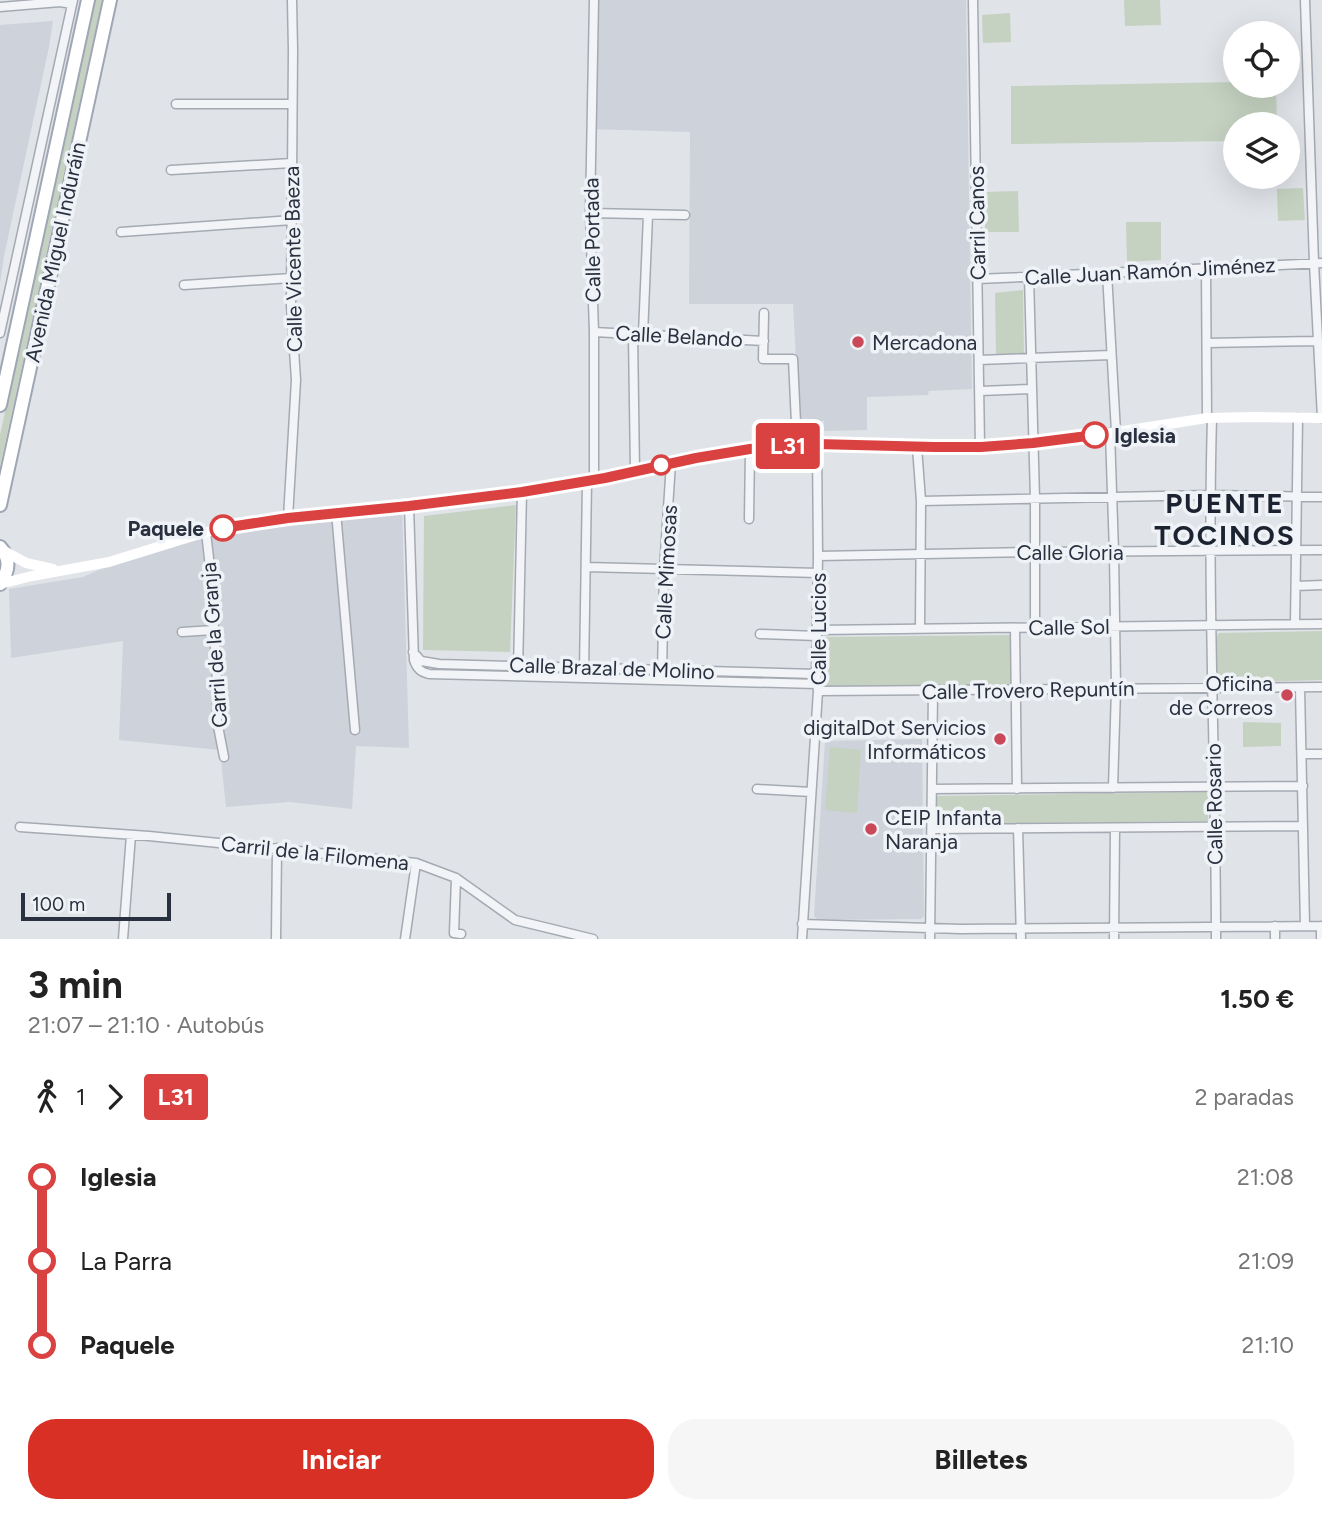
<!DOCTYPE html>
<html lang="es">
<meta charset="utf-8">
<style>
:root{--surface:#fff;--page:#f6f6f6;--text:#222;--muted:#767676;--accent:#d93025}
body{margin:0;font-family:Figtree,sans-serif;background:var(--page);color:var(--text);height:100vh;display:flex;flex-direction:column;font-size:26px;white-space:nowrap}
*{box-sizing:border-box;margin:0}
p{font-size:23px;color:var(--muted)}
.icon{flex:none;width:38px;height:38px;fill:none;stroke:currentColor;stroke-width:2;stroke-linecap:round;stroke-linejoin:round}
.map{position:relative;height:939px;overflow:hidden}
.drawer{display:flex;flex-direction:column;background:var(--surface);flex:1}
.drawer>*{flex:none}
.badge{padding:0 14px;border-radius:5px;font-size:24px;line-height:46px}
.controls{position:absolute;left:1223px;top:21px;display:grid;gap:14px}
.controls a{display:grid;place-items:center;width:77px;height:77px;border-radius:50%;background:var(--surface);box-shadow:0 7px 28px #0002;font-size:35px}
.scale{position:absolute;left:21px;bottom:18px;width:150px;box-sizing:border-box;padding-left:7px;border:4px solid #29303f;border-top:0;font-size:19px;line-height:24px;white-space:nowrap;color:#29303f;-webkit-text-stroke:5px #eff2f6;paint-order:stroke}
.map>.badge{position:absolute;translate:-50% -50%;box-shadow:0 0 0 4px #fff}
.legs{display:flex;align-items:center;gap:10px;height:77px;padding:0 28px;font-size:23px}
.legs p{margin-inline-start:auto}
.summary{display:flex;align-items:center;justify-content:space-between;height:119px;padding:0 28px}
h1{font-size:38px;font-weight:700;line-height:52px}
.action{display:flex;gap:14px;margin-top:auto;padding:14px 28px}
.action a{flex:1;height:80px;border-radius:28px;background:var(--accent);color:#fff;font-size:28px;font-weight:700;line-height:80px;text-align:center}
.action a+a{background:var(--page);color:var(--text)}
ul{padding:0 28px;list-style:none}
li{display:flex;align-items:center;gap:24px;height:84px;font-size:26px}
li i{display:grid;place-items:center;width:10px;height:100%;margin:0 9px;background:currentColor}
li i::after{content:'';width:18px;height:18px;margin:-9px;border:5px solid;border-radius:50%;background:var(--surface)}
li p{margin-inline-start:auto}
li:first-child i{background:linear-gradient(#0000 50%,currentColor 0)}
li:last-child i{background:linear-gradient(currentColor 50%,#0000 0)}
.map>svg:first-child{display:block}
.built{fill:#ced2da}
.green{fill:#c5d2c1}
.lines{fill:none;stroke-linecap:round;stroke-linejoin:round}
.street-casing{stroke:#a5aab2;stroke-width:11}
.primary-casing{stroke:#9fa7b4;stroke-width:16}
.street{stroke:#f2f4f7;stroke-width:8}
.secondary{stroke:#fff;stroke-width:10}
.primary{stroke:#fff;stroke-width:12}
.line-1-casing{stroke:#fff;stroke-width:16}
.line-1{stroke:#da4241;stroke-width:10}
.poi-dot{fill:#ca4858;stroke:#eff2f6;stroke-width:2.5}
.stop-1-dot{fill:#fff;stroke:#da4241;stroke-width:3.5}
.labels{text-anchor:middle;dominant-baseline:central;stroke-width:7;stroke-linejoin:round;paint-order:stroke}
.street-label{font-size:21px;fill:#29303f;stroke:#eff2f6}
.poi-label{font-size:21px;fill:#29303f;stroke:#eff2f6;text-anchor:start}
.stop-label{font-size:21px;font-weight:bold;fill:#29303f;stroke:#eff2f6;text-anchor:start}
.district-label{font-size:28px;font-weight:bold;letter-spacing:2px;fill:#1b2230;stroke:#eff2f6}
</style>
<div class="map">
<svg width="1322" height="939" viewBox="0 0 1322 939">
<rect width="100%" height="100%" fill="#e0e3e8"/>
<path class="built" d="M591 0H966L972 389 929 391 928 395 867 397V430L824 431V421L799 422 793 304H689L690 132 588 129Z
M53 21 49 47 4 256 0 283V25Z
M402 507 409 748 356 746 352 809 290 802 226 807 220 750 119 740 123 641 11 658 9 589 83 577 131 556 206 532Z
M922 739 924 916 921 919 818 920 814 916 825 741Z"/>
<path class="green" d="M95 0H102L0 466V435Z
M1124 0H1160L1161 25 1125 26Z
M1010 13 1011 42 983 43 982 15Z
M1235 82 1236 86H1276L1277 124H1236L1235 141 1011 144V86Z
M1303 188 1305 220 1278 221 1277 189Z
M1018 191 1019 232H985V192Z
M1126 222H1161V260L1127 262Z
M1023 290 1024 355 996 356 995 293Z
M516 505 510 652 423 650 424 516Z
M1322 631V680L1220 683 1217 680V636L1219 633Z
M1012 635 1013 685 825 686 823 637Z
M1243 722 1281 723V746L1243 747Z
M830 747 861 750 857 813 825 810Z
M1208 792V821L936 824 937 796Z"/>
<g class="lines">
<defs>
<path id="street" d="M594 0 590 213 594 332V479
M973 0 980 447
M1305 0 1314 263 1322 418
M0 7 60 2 72 4
M176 104H292
M171 170 292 163
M590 213 685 215
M121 232 292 220
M1206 268 1207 418
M1107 273 1116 432
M1029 276 1035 499V627
M978 279 1322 263
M184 285 291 278
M764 313 763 359H793L797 445
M594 332 764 341
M0 333 73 0
M633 334 635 472
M643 335 648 215
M1207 343 1318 341
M979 360 1111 355
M980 391 1032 389
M1212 418C1207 592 1216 765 1216 939
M1110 433 1114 552 1116 689 1113 788
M917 447 921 501 920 628
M921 501 1210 495 1322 497
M409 506 414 660C417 669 421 672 429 674L817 684
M336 512 355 730
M288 518 296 380 291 305 293 50 292 0
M749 519 750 449
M206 532 211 576 217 681V721L224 757
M818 556 1035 552 1322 550
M586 567 818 573
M1296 586 1322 585
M1295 624 1298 418
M1015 628 1017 789
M817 630 1322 624
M182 632 214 630
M760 634 817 636
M413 652 421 661 439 664 816 674
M518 671 522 492
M584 672 587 481
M662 674 664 569 671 463
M1300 688 1305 926
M818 691 1322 687
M1302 754H1322
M757 789 811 792
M932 789 1303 786
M20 827 149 836 416 863 456 878 515 920 593 939
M1018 828 1021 939
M932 829 1303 826
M456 878 454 933 461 934
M802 924 961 929 1322 926
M1275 926V939
M123 939 131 835
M276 939 277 848
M405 939 416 863
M802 939 818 691 816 674 818 556 817 444
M930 939 933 691
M1114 939 1115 828
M1321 939V926"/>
<path id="primary" d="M0 405 88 0
M0 505 110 0
M0 547C11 559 9 571 0 584"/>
</defs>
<use href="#street" class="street-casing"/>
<use href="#primary" class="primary-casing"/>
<use href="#street" class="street"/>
<path class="secondary" d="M4 551 26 563 53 569
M0 584 32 576 109 562 206 532 255 522 341 511 409 506 522 492 605 478 696 458 745 450 817 444 934 447 999 446 1110 433 1207 418 1254 417 1322 418"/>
<use href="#primary" class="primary"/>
</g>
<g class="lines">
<defs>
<path id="line-1" d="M223 528 288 518 409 506 522 492 605 478 696 458 750 449 817 444 934 447H981L1033 443 1095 435"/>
</defs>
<use href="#line-1" class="line-1-casing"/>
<use href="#line-1" class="line-1"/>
</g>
<g class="poi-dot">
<circle cx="858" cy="342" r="7"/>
<circle cx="1287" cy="695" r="7"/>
<circle cx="1000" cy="739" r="7"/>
<circle cx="871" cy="829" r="7"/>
</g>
<g class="stop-1-dot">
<circle cx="1095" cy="435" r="12"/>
<circle cx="661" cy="465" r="9"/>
<circle cx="223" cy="528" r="12"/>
</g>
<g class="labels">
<g class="street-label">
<text transform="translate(977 223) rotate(-91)">Carril Canos</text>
<text transform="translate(592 240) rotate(-91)">Calle Portada</text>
<text transform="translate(55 252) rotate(-78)">Avenida Miguel Induráin</text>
<text transform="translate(293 259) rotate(-91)">Calle Vicente Baeza</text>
<text transform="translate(1150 271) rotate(-3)">Calle Juan Ramón Jiménez</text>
<text transform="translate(679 336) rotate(3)">Calle Belando</text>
<text x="1070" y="552">Calle Gloria</text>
<text transform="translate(666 572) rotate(-87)">Calle Mimosas</text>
<text transform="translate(1069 627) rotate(-1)">Calle Sol</text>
<text transform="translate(818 629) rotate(-90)">Calle Lucios</text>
<text transform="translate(214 645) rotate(-94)">Carril de la Granja</text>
<text transform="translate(612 668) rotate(2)">Calle Brazal de Molino</text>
<text transform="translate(1028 690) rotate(-1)">Calle Trovero Repuntín</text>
<text transform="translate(1214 804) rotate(-91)">Calle Rosario</text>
<text transform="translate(315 853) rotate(6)">Carril de la Filomena</text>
</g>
<g class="poi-label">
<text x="872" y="342">Mercadona</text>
<text x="1273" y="683" text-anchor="end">Oficina<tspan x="1273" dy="24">de Correos</tspan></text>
<text x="986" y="727" text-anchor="end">digitalDot Servicios<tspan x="986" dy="24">Informáticos</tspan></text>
<text x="885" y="817">CEIP Infanta<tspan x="885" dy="24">Naranja</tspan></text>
</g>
<g class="stop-label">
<text x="1114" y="435">Iglesia</text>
<text x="204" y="528" text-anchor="end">Paquele</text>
</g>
<g class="district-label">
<text x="1225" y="503">PUENTE<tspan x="1225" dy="32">TOCINOS</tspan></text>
</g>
</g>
</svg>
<div class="controls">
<a><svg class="icon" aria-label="locate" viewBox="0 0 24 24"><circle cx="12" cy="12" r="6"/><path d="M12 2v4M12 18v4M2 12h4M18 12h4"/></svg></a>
<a><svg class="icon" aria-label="layers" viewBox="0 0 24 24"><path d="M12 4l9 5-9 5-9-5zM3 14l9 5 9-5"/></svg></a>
</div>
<div class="scale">100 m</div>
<b class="badge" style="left:788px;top:446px;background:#da4241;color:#fff">L31</b>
</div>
<section class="drawer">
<div class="summary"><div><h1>3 min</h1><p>21:07 – 21:10 · Autobús</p></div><b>1.50 €</b></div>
<div class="legs"><svg class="icon" aria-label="walk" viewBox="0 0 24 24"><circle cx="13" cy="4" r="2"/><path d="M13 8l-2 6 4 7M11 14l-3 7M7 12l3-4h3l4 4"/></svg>1<svg class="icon" aria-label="forward" viewBox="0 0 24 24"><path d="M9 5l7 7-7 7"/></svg><b class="badge" style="background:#da4241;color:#fff">L31</b><p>2 paradas</p></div>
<ul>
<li><i style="color:#da4241"></i><b>Iglesia</b><p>21:08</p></li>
<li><i style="color:#da4241"></i><span>La Parra</span><p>21:09</p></li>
<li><i style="color:#da4241"></i><b>Paquele</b><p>21:10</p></li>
</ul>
<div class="action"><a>Iniciar</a><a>Billetes</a></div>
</section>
